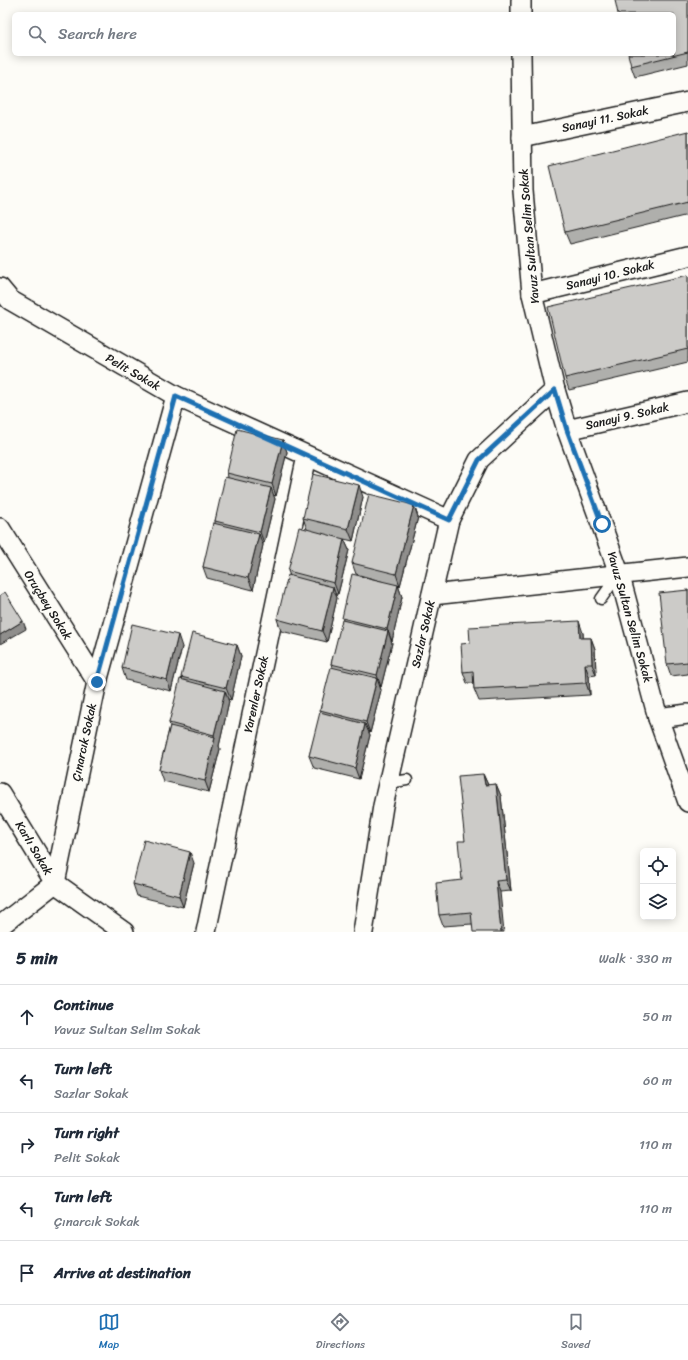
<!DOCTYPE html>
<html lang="en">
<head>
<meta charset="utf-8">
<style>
  body { margin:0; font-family:Sriracha,sans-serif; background:#f2f2f3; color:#1f2937 }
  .controls { position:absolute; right:12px; bottom:12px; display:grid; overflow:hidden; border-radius:6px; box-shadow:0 2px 10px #0003 }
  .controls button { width:36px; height:36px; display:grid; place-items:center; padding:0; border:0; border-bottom:1px solid #e0e1e3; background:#fff; color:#1f2937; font:20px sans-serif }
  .stop { position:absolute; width:12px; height:12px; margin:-9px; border:3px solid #1f6fb2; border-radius:50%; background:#fff }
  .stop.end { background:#1f6fb2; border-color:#fff; box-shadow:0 1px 4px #0008 }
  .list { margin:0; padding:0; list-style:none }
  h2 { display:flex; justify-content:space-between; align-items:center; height:52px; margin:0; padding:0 16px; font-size:17px }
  h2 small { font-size:13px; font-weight:400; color:#747a83 }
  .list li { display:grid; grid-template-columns:26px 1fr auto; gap:12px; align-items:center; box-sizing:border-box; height:64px; padding:0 16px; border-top:1px solid #e0e1e3 }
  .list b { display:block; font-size:15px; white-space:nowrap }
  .list p { margin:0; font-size:13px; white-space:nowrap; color:#747a83 }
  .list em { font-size:13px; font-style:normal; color:#747a83 }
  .icon { flex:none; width:22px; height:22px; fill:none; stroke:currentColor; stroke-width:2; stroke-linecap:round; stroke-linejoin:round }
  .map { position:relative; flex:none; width:688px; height:932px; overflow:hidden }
  .search { position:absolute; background:#fff; box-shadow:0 2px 10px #0003; left:12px; right:12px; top:12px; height:44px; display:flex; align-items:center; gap:10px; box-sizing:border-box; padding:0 14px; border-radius:6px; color:#747a83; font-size:15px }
  .sheet { height:372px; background:#fff }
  nav { display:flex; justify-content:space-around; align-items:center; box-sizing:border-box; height:56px; border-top:1px solid #e0e1e3; background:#fff; font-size:11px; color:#747a83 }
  nav a { display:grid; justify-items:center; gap:2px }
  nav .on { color:#1f6fb2 }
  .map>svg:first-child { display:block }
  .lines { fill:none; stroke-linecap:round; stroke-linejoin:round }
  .service-casing { stroke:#1c1c1c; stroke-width:13 }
  .minor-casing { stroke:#1c1c1c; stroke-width:22 }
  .service { stroke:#fdfcf7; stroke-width:10 }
  .minor { stroke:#fdfcf7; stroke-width:19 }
  .wall { fill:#afafac; stroke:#1c1c1c }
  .shaded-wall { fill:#8f8e8c; stroke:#1c1c1c }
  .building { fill:#cccbc8; stroke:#1c1c1c }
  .route { stroke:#1f6fb2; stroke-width:5 }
  .labels { text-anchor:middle; stroke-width:4; stroke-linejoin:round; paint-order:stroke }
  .street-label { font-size:12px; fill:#1c1c1c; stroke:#fdfcf7 }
</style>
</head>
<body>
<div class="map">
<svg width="688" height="932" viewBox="0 0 688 932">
  <rect width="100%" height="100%" fill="#fdfcf7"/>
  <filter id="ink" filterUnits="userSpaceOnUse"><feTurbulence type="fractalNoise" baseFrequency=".025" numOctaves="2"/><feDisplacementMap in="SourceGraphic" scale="8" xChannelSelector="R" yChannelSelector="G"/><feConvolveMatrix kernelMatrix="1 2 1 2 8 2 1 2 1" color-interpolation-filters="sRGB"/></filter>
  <g filter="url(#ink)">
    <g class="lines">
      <g class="service-casing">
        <g id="service">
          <path d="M601 599 618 575"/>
          <path d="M388 783 407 780"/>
        </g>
      </g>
      <g class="minor-casing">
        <g id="minor">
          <path d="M521 0V14"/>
          <path d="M521 54 523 191 532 294 555 390 567 430 619 573 658 718 688 802"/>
          <path d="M522 137 688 102"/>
          <path d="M0 288 10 300 176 396 449 520"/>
          <path d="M532 294 688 256"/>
          <path d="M567 430 688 402"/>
          <path d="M0 528 97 682"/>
          <path d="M432 595 688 567"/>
          <path d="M658 718 688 714"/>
          <path d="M0 793 55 883 124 932"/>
          <path d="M0 926 55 883 97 682 176 396"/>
          <path d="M206 932 307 456"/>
          <path d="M363 932 383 806 449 520 479 460 555 390"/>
        </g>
      </g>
      <use href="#service" class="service"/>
      <use href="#minor" class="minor"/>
    </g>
    <g class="wall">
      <path d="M688 0V64L635 77 631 66Z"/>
      <path d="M688 131V215L570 244 565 232Z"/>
      <path d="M688 275V362L569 390 565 378Z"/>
      <path d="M283 440 287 452 276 496 273 495 275 499 264 543H263V545L253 590 207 578 203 567 215 523V521L228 477 227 473Z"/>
      <path d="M363 497 353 541 344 539 349 550 338 594H336L337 598 327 642 281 631 277 619 290 576 288 571 307 529 303 518Z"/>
      <path d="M414 505 418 517 400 586 398 585 402 597 392 641H391L392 643 381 687 380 686 381 690 370 733H369L370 735 359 779 314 768 309 756 321 713 320 710 332 667 331 664 343 620 342 618 384 582 356 574 352 563Z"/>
      <path d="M688 590V674L671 676 667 664Z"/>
      <path d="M583 633V638H591L595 649 596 675 589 676 590 695 479 701 474 689V683H467L463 672 470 643Z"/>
      <path d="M237 645 241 656 231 700 228 699 229 702 219 746 220 749 209 792 163 781 159 770 170 726 169 723 182 680 181 677Z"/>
      <path d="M182 647 171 691 126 680 122 668Z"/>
      <path d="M483 774 488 785 496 784 501 796 511 891 500 892 472 924 443 926 439 915 462 880 465 841Z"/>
      <path d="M194 863 183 907 137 896 133 884Z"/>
    </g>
    <g class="shaded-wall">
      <path d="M283 440 287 452 276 496 272 484Z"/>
      <path d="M359 485 363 497 353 541 348 529Z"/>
      <path d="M271 488 275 499 264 543 260 532Z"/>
      <path d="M414 505 418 517 400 586 396 574Z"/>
      <path d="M259 534 263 545 253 590 248 578Z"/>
      <path d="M344 539 349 550 338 594 334 583Z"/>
      <path d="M398 585 402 597 392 641 387 629Z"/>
      <path d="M333 587 337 598 327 642 322 631Z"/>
      <path d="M23 621 26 629 0 644V635Z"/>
      <path d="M579 621 583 633 584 650 580 638Z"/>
      <path d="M388 631 392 643 381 687 377 675Z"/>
      <path d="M178 635 182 647 171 691 167 680Z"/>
      <path d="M591 638 595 649 596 675 592 664Z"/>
      <path d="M237 645 241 656 231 700 226 688Z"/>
      <path d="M585 664 589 676 590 695 586 683Z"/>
      <path d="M377 678 381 690 370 733 366 722Z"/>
      <path d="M225 691 229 702 219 746 220 749 209 792 205 781 215 738 214 735Z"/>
      <path d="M365 724 370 735 359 779 355 768Z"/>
      <path d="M483 774 488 785H485Z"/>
      <path d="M496 784 501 796 511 891 506 880Z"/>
      <path d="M190 852 194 863 183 907 179 896Z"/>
      <path d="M496 881 500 892 504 932H501Z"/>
    </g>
    <g class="building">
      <path d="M615 0H688V52L631 66 628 54H674V14H618Z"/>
      <path d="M688 131V202L565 232 549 166Z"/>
      <path d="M688 275V349L565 378 548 307Z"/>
      <path d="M237 429 283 440 272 484 227 473Z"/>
      <path d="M313 474 359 485 348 529 303 518Z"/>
      <path d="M225 477 271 488 260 532 215 521Z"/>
      <path d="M369 494 414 505 396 574 352 563Z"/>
      <path d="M213 523 259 534 248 578 203 567Z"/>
      <path d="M299 527 344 539 334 583 288 571Z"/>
      <path d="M352 574 398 585 387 629 342 618Z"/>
      <path d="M288 575 333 587 322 631 277 619Z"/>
      <path d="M688 590V662L667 664 659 593Z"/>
      <path d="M5 592 23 621 0 635V595Z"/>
      <path d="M342 620 388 631 377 675 331 664Z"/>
      <path d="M579 621 580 638H591L592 664H585L586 683 474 689 473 671 463 672 461 644 470 643 469 627Z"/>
      <path d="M132 624 178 635 167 680 122 668Z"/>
      <path d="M192 633 237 645 226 688 181 677Z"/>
      <path d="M331 667 377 678 366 722 320 710Z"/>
      <path d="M180 679 225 691 214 735 169 723Z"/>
      <path d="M320 712 365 724 355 768 309 756Z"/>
      <path d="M170 726 215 737 205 781 159 770Z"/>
      <path d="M483 774 485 785 496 784 506 880 496 881 501 932H473L471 912 439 915 436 883 462 880 458 841H465L458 776Z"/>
      <path d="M144 840 190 852 179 896 133 884Z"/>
    </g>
  </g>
  <g class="lines" filter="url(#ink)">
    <path class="route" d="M97 682 176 396 449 520 479 460 555 390 567 430 602 524"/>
  </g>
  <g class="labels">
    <g class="street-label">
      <text transform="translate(605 119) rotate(-12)" y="4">Sanayi 11. Sokak</text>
      <text transform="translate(529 236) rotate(-95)" y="4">Yavuz Sultan Selim Sokak</text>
      <text transform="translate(610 275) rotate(-14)" y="4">Sanayi 10. Sokak</text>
      <text transform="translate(133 372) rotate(30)" y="4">Pelit Sokak</text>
      <text transform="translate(627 416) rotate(-13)" y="4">Sanayi 9. Sokak</text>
      <text transform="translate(48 605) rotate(58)" y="4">Oruçbey Sokak</text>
      <text transform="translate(630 617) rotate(74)" y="4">Yavuz Sultan Selim Sokak</text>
      <text transform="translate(423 634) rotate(-77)" y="4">Sazlar Sokak</text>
      <text transform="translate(256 694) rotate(-78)" y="4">Yarenler Sokak</text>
      <text transform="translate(84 742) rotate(-78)" y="4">Çınarcık Sokak</text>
      <text transform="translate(34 848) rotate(59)" y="4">Karlı Sokak</text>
    </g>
  </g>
</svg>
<div class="controls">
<button><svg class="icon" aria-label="locate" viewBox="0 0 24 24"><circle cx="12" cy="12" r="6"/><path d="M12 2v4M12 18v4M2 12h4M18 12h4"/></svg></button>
<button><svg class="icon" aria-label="layers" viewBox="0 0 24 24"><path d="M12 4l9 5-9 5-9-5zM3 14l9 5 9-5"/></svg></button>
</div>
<div class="stop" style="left:602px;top:524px"></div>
<div class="stop end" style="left:97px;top:682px"></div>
<div class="search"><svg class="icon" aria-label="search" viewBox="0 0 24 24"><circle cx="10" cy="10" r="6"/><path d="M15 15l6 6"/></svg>Search here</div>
</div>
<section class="sheet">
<h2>5 min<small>Walk · 330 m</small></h2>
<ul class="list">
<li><svg class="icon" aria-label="ahead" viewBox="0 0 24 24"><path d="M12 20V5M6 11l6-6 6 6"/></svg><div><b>Continue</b><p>Yavuz Sultan Selim Sokak</p></div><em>50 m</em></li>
<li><svg class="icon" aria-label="left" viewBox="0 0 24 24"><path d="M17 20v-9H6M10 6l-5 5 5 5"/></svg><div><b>Turn left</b><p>Sazlar Sokak</p></div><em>60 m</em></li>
<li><svg class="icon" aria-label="right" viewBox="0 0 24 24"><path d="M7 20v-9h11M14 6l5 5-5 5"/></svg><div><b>Turn right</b><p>Pelit Sokak</p></div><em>110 m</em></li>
<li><svg class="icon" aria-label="left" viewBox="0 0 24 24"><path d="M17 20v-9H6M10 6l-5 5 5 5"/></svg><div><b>Turn left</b><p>Çınarcık Sokak</p></div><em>110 m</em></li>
<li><svg class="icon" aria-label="arrive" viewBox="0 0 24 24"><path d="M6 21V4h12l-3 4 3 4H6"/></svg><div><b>Arrive at destination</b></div></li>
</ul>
</section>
<nav>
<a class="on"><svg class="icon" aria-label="map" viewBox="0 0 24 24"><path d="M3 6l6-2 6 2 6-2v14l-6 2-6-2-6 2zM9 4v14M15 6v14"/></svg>Map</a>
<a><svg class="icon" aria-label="directions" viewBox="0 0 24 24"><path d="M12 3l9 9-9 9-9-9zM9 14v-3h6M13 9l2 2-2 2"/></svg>Directions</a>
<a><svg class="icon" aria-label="saved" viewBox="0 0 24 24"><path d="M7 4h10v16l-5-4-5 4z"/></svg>Saved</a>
</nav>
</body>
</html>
